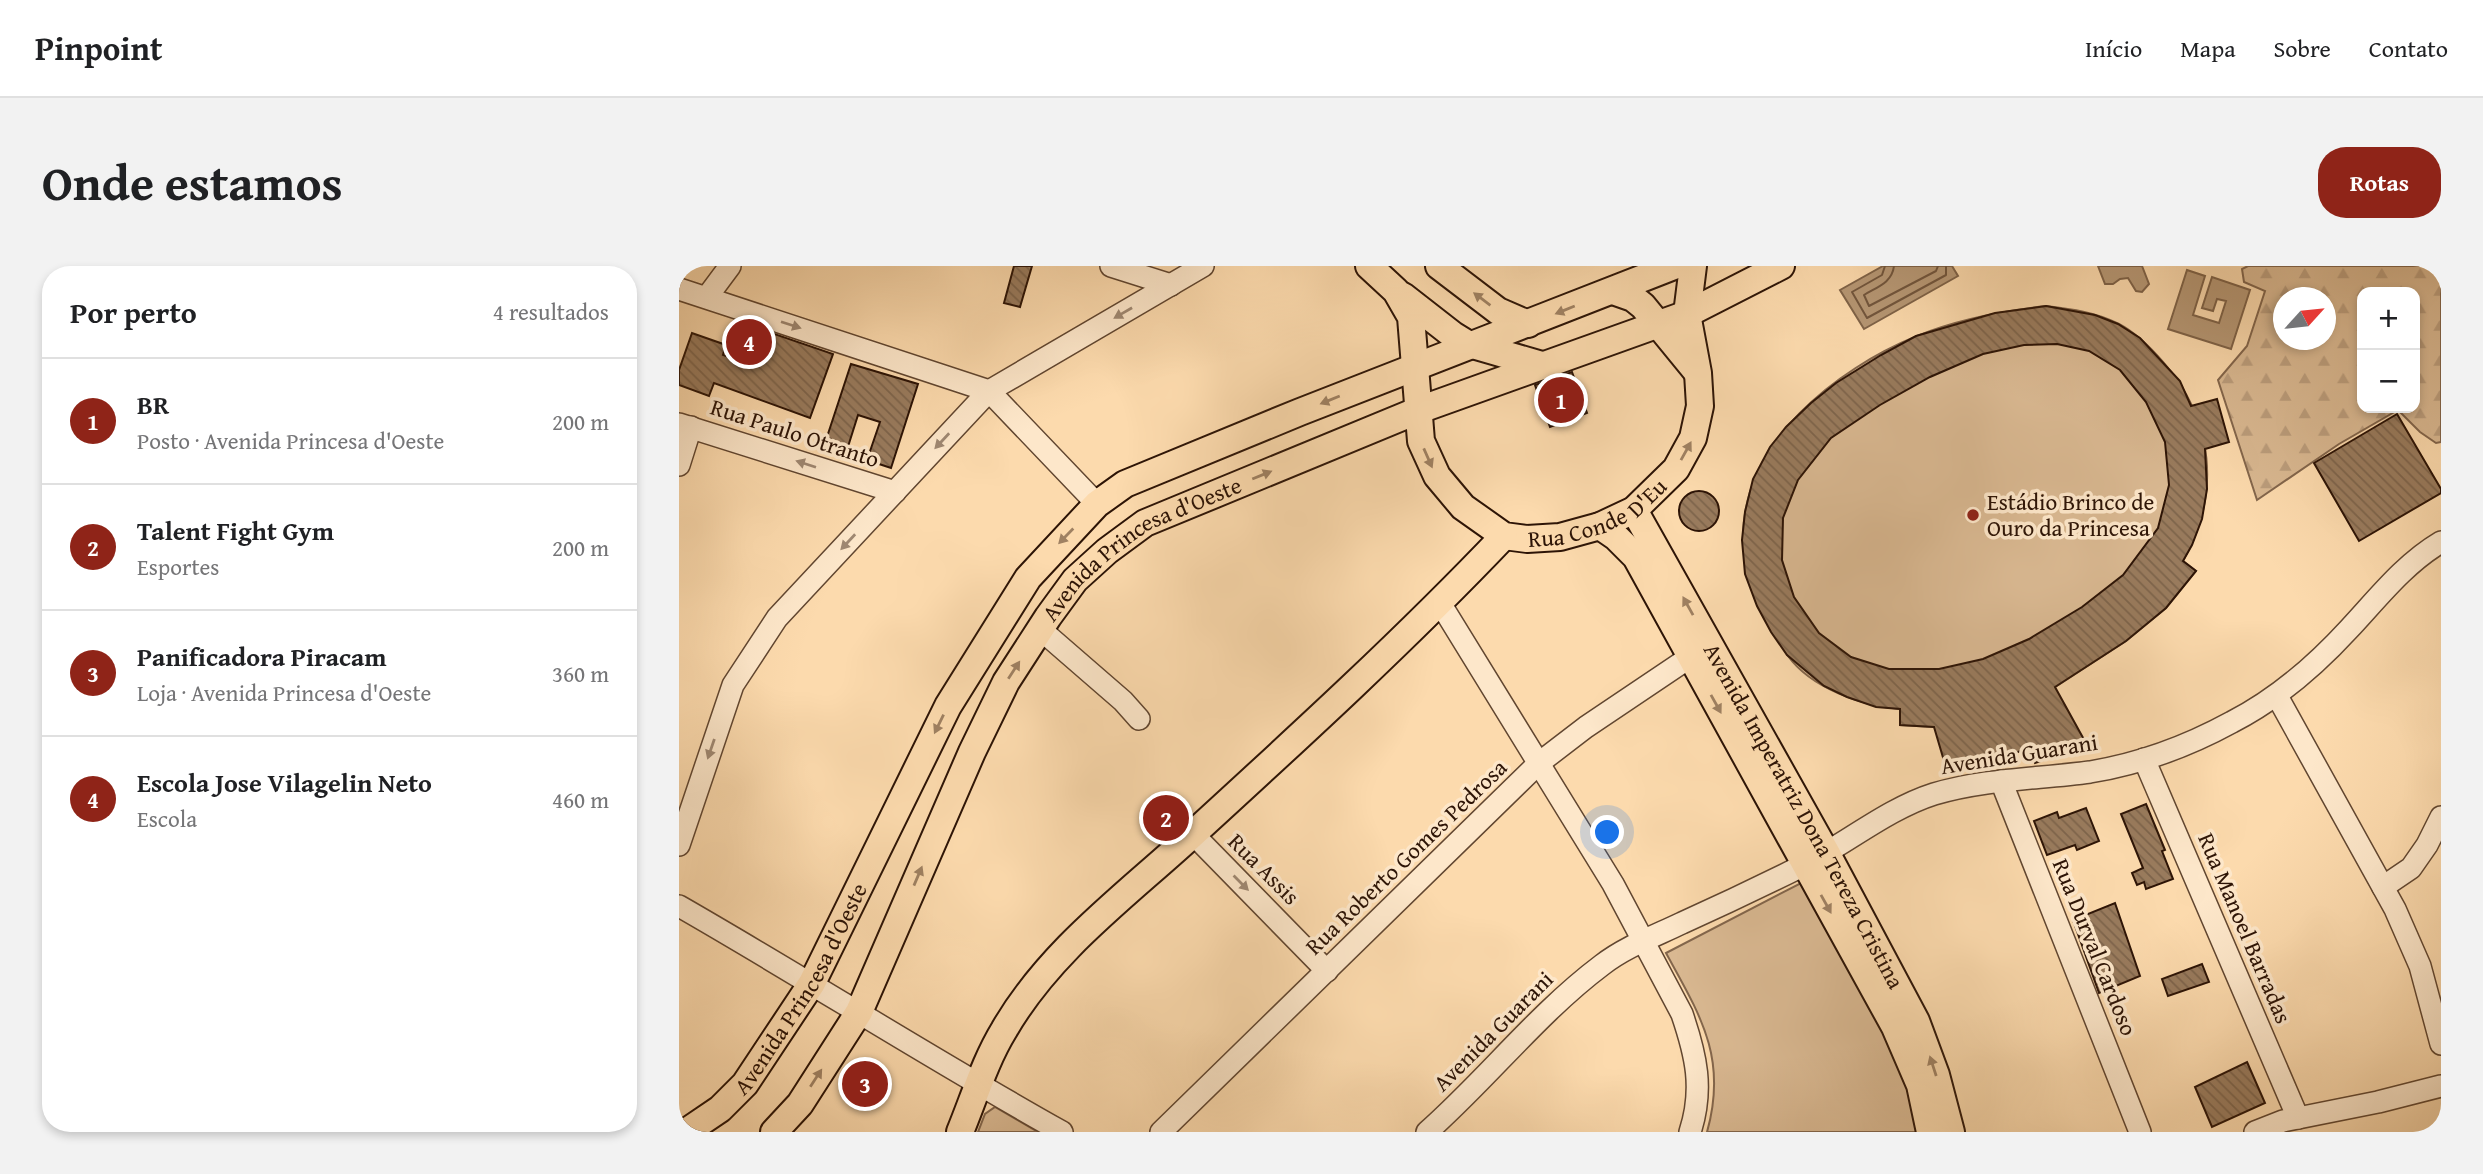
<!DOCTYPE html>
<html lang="pt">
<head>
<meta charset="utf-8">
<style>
  body { margin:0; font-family:"Gentium Book Plus",serif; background:#f2f2f2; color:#202124 }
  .controls { position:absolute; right:21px; top:21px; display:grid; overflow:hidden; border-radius:14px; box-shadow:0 4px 10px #0003 }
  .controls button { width:63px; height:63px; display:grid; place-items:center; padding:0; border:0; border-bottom:2px solid #e0e0e0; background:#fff; color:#202124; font:35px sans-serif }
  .compass { position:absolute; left:1594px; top:21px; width:63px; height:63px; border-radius:50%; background:#fff; box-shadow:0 4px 10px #0003; rotate:63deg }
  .you { position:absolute; left:929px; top:567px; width:24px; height:24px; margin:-18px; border:5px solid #fff; border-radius:50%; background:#1a73e8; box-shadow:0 0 0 10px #1a73e833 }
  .badge { display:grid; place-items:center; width:46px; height:46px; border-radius:50%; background:#8f2418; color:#fff; font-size:23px; font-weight:700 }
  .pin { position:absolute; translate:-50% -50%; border:4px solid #fff; box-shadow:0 2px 7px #0006 }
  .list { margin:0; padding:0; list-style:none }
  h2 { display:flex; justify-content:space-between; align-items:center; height:91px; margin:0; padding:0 28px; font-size:30px }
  h2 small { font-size:23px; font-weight:400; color:#757577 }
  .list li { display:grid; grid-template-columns:46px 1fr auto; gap:21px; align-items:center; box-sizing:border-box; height:126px; padding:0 28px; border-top:2px solid #e0e0e0 }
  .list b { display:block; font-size:26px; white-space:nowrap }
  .list p { margin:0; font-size:23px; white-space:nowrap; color:#757577 }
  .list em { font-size:23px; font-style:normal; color:#757577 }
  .map { position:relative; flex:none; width:1762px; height:866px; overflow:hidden; border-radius:28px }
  header { display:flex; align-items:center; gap:42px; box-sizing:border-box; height:98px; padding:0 35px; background:#fff; border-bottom:2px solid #e0e0e0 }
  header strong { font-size:33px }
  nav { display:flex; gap:38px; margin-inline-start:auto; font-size:24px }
  .intro { display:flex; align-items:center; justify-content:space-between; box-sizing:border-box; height:168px; padding:0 42px }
  h1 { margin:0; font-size:49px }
  .button { padding:18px 32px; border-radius:28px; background:#8f2418; color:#fff; font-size:24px; font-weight:700 }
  main { display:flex; gap:42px; padding:0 42px }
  aside { flex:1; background:#fff; border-radius:28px; box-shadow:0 4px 10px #0003 }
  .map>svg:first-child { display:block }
  .forest { fill:url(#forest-firs); stroke:#83664c; stroke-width:2; fill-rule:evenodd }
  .park { fill:#d9b891; stroke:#83664c; stroke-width:2 }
  .water { fill:#b69774; stroke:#7f6348; stroke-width:2 }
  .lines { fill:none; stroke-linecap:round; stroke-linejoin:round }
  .shore { stroke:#72563d; stroke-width:2 }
  .building { fill:url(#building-back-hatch); stroke:#2d1406; stroke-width:2; fill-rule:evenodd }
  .minor-casing { stroke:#614630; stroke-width:24 }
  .major-casing { stroke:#2d1406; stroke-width:30 }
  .minor { stroke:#fde7ca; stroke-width:21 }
  .major { stroke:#fcdaad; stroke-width:26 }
  .oneway { fill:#9f8162 }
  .oneway2 { fill:#9f8872 }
  .poi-dot { fill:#8f2418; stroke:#fde7ca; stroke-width:2.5 }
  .labels { text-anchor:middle; stroke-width:7; stroke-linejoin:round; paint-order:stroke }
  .street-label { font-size:23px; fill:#2d1406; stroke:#fde7ca }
  .poi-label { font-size:23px; fill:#2d1406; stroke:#fde7ca; text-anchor:start }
</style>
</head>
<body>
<header>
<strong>Pinpoint</strong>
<nav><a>Início</a><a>Mapa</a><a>Sobre</a><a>Contato</a></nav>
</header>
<div class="intro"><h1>Onde estamos</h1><a class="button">Rotas</a></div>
<main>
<aside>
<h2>Por perto<small>4 resultados</small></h2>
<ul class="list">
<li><span class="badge">1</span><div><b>BR</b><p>Posto · Avenida Princesa d'Oeste</p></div><em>200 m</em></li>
<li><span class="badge">2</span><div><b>Talent Fight Gym</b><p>Esportes</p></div><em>200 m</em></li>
<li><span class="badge">3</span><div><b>Panificadora Piracam</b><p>Loja · Avenida Princesa d'Oeste</p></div><em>360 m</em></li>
<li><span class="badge">4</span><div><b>Escola Jose Vilagelin Neto</b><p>Escola</p></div><em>460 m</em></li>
</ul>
</aside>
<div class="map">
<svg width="1762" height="866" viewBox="0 0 1762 866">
  <defs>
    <pattern id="forest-firs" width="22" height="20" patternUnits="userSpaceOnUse" patternTransform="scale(1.75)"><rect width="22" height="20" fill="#d9b891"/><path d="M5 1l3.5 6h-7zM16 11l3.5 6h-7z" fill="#bb9d7c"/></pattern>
    <pattern id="building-back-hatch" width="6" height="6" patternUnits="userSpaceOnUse" patternTransform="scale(1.75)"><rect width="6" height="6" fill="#997b5d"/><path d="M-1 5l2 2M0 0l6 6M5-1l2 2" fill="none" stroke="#7d644b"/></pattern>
  </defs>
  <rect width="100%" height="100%" fill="#fcdaad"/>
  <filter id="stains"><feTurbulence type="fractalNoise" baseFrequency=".00286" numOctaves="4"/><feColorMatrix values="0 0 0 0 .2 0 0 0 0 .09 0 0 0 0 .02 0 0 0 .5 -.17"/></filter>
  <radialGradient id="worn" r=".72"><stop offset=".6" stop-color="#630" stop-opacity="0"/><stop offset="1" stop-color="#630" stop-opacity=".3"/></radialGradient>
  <path class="forest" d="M1569 0H1762V176L1757 177 1741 166 1719 144 1660 178 1578 234 1539 114 1568 80 1586 25 1565 16 1563 3ZM1683 26H1736V142H1683ZM1604 32H1646V74H1604Z"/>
  <g class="park">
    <path d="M1367 40C1392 43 1417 46 1440 58 1457 67 1471 81 1484 96 1535 154 1542 228 1504 295L1517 305 1487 342 1447 375 1376 421 1255 461 1221 459V443C1183 440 1132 422 1109 390 1101 379 1098 362 1093 350 1087 334 1064 285 1064 271 1064 176 1157 103 1238 70 1279 53 1323 45 1367 40Z"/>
    <path d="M1124 616 1208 762 1244 866H1028C1049 792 1021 749 987 687Z"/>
    <path d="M316 841 359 866H299L306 848Z"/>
  </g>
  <g class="water">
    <path d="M1204 0H1273L1279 10 1185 63 1161 24Z"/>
    <path d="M1419 0H1463L1470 18 1463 26 1457 25 1449 12 1441 13 1434 18H1426Z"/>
    <path d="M1508 4 1526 10 1514 49 1540 57 1547 35 1538 33 1534 45 1523 42 1533 11 1571 24 1552 83 1489 63Z"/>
  </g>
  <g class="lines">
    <g class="shore">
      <path d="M1206 0 1203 9 1173 26 1188 52 1267 9V0"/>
      <path d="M1215 0C1213 17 1198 21 1185 29L1190 40 1257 5 1259 0"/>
    </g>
  </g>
  <g class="building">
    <path d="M335 0H353L341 41 325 37Z"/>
    <path d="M1367 40 1416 49 1439 58 1461 72 1501 115 1512 140 1538 133 1550 176 1526 183 1528 223 1523 253 1513 279 1504 295 1517 305 1487 342 1447 375 1376 421 1408 479 1356 497 1350 483 1268 505 1255 461 1221 459V443L1197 441 1168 431 1145 420 1108 389 1092 366 1078 340 1066 308 1063 274 1066 246 1074 213 1091 181 1107 161 1132 137 1157 117 1202 89 1237 70 1316 47ZM1378 78 1410 85 1441 104 1467 136 1486 176 1490 219 1479 262 1444 309 1403 341 1350 373 1304 393 1260 403H1210L1172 391 1140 367 1115 331 1103 294 1104 252 1119 214 1152 172 1201 139 1251 111 1304 88 1345 79Z"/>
    <path d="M81 63 154 88 131 152 35 117 30 130 0 119V104L13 67 47 79 44 89 69 98Z"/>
    <path d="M172 98 239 118 212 202 188 194 201 156 179 149 167 187 145 180Z"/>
    <path d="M893 106 908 147 871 161 856 119Z"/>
    <path d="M1718 148 1762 223V227L1680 275 1635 197Z"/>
    <circle cx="1020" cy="245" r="20"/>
    <path d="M1467 538 1486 584 1483 585 1494 613 1467 623 1465 616 1458 619 1453 607 1464 602 1442 548Z"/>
    <path d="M1407 542 1420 575 1398 584 1396 579 1368 589 1355 555 1378 546 1380 552Z"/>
    <path d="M1436 637 1461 710 1420 727 1394 654Z"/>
    <path d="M1523 698 1530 716 1489 730 1483 713Z"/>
    <path d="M1568 796 1586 837 1533 861 1516 821Z"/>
  </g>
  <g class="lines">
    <g class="minor-casing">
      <g id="minor">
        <path d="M432 0 492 19"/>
        <path d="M0 23 310 125 418 238"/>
        <path d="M28 31 51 0"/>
        <path d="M0 158 216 226"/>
        <path d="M0 199 12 161"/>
        <path d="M761 337 934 618 1003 748C1017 789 1025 823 1011 866"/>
        <path d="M361 363 444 435 460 453"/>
        <path d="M1598 430 1716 643 1741 700 1762 778"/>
        <path d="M1465 493 1619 852"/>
        <path d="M1322 515 1461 866"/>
        <path d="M514 568 648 705"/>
        <path d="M0 579 54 419 98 352 310 125 524 0"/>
        <path d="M1704 621 1732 602 1748 579 1762 551"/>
        <path d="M0 640C129 714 254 794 383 866"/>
        <path d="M482 866 860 497 907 461 1023 383"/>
        <path d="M748 866C808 813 859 747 923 699 946 681 976 670 1003 657 1043 639 1083 620 1123 600 1167 578 1208 543 1255 528 1305 513 1359 513 1411 506 1460 498 1509 480 1553 456 1598 433 1636 400 1670 363 1699 332 1725 298 1762 276"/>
        <path d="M1576 866 1604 855 1699 836 1762 820"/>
      </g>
    </g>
    <g class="major-casing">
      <g id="major">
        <path id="s1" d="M690 0 717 25 732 51 742 175 758 210 784 241 825 270 848 273 881 271 921 260 955 244 997 203 1014 172 1021 140 1019 107 1008 48 1014 0"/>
        <path d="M760 0 819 45 849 58"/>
        <path d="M934 25 954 32 964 40 1018 106"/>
        <path d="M724 30 774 69 787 77 866 100"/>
        <path id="s2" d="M955 244 1147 586 1237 755 1257 809 1272 866"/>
        <path d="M921 260 937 271 957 291 1216 761 1241 819 1251 866"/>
        <path id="s3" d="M7 866 41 843 66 818 133 717 269 440 349 312 418 238 446 218 621 146 995 0"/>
        <path id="s4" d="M95 866 121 838 180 746 293 486 327 416 369 351 396 314 428 285 466 257 740 144 1008 48 1102 0"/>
        <path d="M281 866C295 832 306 795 325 764 371 684 449 628 515 567 621 470 727 373 825 270"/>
      </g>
    </g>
    <use href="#minor" class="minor"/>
    <use href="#major" class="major"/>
  </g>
  <defs><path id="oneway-solid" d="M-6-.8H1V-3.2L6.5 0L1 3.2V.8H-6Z" transform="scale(1.75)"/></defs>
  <g class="oneway">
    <use href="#oneway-solid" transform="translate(803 33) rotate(-143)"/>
    <use href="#oneway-solid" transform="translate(886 44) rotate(158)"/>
    <use href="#oneway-solid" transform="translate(651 134) rotate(158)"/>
    <use href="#oneway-solid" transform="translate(1007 185) rotate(-61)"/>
    <use href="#oneway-solid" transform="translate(749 192) rotate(66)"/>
    <use href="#oneway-solid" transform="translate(583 209) rotate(-22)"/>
    <use href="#oneway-solid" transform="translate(387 270) rotate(134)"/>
    <use href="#oneway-solid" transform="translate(1009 340) rotate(-119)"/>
    <use href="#oneway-solid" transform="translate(335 404) rotate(-57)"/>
    <use href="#oneway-solid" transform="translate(1037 438) rotate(61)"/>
    <use href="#oneway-solid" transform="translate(260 458) rotate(116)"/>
    <use href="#oneway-solid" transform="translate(239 610) rotate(-67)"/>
    <use href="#oneway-solid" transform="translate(1147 638) rotate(61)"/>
    <use href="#oneway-solid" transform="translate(1254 800) rotate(-108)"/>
    <use href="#oneway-solid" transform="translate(137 812) rotate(-57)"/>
  </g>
  <g class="oneway2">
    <use href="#oneway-solid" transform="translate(444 47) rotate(150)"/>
    <use href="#oneway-solid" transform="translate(112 59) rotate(18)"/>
    <use href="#oneway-solid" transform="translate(263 175) rotate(133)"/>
    <use href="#oneway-solid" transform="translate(127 198) rotate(-162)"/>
    <use href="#oneway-solid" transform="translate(169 276) rotate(133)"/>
    <use href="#oneway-solid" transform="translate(32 483) rotate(109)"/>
    <use href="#oneway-solid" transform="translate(562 617) rotate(45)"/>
  </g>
  <circle class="poi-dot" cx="1294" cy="249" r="7"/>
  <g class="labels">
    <g class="street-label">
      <text transform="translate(116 167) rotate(18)" y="8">Rua Paulo Otranto</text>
      <text dy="8" stroke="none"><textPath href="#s1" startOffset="420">Rua Conde D'Eu</textPath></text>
      <text dy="8" stroke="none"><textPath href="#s4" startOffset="705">Avenida Princesa d'Oeste</textPath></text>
      <text transform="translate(1340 488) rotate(-9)" y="8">Avenida Guarani</text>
      <text dy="8" stroke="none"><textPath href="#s2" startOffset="350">Avenida Imperatriz Dona Tereza Cristina</textPath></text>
      <text transform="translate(727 591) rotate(-44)" y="8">Rua Roberto Gomes Pedrosa</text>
      <text transform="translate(585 603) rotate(45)" y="8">Rua Assis</text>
      <text transform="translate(1566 662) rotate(67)" y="8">Rua Manoel Barradas</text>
      <text transform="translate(1416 681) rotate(68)" y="8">Rua Durval Cardoso</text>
      <text dy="8" stroke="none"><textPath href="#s3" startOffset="187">Avenida Princesa d'Oeste</textPath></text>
      <text transform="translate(814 765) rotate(-45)" y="8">Avenida Guarani</text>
    </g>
    <g class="poi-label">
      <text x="1308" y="244">Estádio Brinco de<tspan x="1308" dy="26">Ouro da Princesa</tspan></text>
    </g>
  </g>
  <rect width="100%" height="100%" filter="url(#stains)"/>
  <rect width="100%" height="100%" fill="url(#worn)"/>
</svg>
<div class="controls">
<button>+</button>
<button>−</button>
</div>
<svg class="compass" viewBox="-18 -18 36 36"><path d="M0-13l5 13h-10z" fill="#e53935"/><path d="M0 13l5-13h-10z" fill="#757577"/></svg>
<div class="you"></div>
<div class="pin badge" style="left:882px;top:134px">1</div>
<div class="pin badge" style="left:487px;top:552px">2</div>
<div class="pin badge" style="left:186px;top:818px">3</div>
<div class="pin badge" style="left:70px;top:76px">4</div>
</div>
</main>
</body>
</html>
